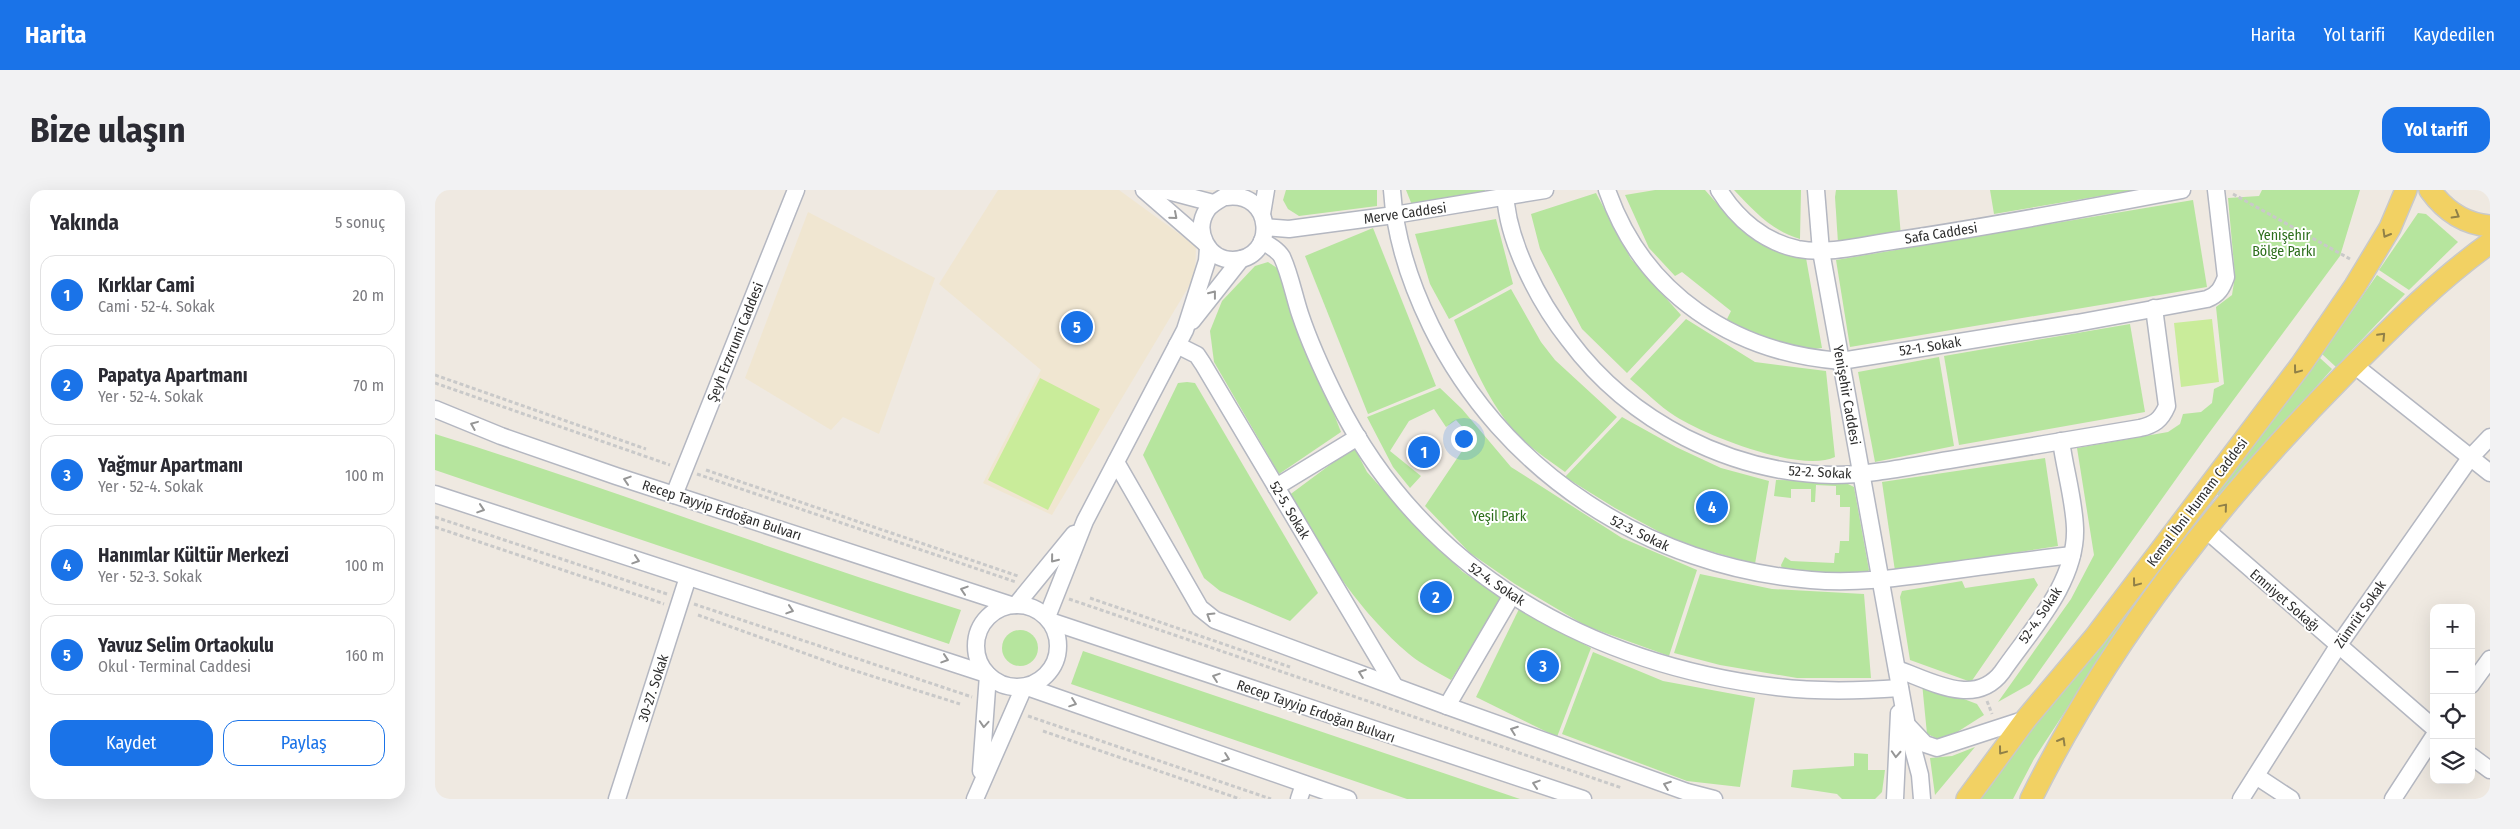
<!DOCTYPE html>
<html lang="tr">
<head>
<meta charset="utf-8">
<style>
  body { margin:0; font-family:"Fira Sans Condensed",sans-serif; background:#f2f2f3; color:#2b2b33 }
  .controls { position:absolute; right:15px; bottom:15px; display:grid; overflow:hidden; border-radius:10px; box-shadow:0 5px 20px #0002 }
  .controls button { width:45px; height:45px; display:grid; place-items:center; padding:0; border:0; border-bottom:1px solid #e1e1e2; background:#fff; color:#2b2b33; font:25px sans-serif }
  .you { position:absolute; left:1028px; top:248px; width:18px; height:18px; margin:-12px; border:4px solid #fff; border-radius:50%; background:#1a73e8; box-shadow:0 0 0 8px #1a73e833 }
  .badge { display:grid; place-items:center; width:32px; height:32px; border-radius:50%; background:#1a73e8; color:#fff; font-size:16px; font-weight:700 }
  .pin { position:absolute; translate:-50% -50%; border:2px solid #fff; box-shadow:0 1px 5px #0006 }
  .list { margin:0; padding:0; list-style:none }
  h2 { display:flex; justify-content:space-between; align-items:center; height:65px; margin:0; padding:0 20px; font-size:21px }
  h2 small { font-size:16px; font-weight:400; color:#7c7c81 }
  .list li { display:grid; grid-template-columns:32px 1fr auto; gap:15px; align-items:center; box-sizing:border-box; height:80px; margin:0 10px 10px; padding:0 10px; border:1px solid #e1e1e2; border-radius:15px }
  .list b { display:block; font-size:19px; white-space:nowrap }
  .list p { margin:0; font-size:16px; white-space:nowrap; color:#7c7c81 }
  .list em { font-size:16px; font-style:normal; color:#7c7c81 }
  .actions { display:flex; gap:10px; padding:15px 20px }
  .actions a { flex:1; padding:11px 0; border:1px solid #1a73e8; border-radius:15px; text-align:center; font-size:18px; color:#1a73e8 }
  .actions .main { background:#1a73e8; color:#fff }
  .icon { flex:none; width:28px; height:28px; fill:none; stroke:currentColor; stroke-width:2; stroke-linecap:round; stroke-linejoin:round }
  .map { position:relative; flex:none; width:2055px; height:609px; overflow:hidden; border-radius:15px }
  header { display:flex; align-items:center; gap:30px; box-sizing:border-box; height:70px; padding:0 25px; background:#1a73e8; color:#fff }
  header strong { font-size:24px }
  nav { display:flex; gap:28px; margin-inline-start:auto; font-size:18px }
  .intro { display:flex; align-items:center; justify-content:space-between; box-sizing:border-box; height:120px; padding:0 30px }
  h1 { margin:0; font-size:35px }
  .button { padding:12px 22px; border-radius:15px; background:#1a73e8; color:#fff; font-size:18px; font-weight:700 }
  main { display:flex; gap:30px; padding:0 30px }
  aside { flex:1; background:#fff; border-radius:15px; box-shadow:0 5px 20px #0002 }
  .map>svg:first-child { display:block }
  .education { fill:#f0e6d1 }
  .green { fill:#b6e59e }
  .pitch { fill:#c9ec9a }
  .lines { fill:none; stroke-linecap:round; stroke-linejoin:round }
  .minor-casing { stroke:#b4b7c1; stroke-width:19 }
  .major-casing { stroke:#c9c9c9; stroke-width:24 }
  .path { stroke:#c9c9c9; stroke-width:3; stroke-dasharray:4 2.5; stroke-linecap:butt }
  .minor { stroke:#fff; stroke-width:16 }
  .major { stroke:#f2d163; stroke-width:21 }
  .oneway { stroke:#908048 }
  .oneway2 { stroke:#969696 }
  .labels { text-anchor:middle; stroke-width:4; stroke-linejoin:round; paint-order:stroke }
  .street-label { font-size:14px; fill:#2e2e2e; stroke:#fff }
  .park-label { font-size:14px; fill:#2c6e1b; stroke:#fff }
</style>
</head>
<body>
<header>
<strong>Harita</strong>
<nav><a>Harita</a><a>Yol tarifi</a><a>Kaydedilen</a></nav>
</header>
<div class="intro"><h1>Bize ulaşın</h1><a class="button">Yol tarifi</a></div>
<main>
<aside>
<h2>Yakında<small>5 sonuç</small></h2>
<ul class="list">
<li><span class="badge">1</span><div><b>Kırklar Cami</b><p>Cami · 52-4. Sokak</p></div><em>20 m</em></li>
<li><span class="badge">2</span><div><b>Papatya Apartmanı</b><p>Yer · 52-4. Sokak</p></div><em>70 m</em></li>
<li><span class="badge">3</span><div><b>Yağmur Apartmanı</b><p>Yer · 52-4. Sokak</p></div><em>100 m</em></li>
<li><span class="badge">4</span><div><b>Hanımlar Kültür Merkezi</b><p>Yer · 52-3. Sokak</p></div><em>100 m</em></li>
<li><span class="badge">5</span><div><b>Yavuz Selim Ortaokulu</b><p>Okul · Terminal Caddesi</p></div><em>160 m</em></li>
</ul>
<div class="actions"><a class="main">Kaydet</a><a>Paylaş</a></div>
</aside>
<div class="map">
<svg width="2055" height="609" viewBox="0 0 2055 609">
  <rect width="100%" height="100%" fill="#efe9e1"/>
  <g class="education">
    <path d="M563 0H684L761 56 760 86 617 325 548 293 606 180 504 94Z"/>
    <path d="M373 22 500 88 444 244 408 227 396 240 310 188Z"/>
  </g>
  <g class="green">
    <path d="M851 0H942V16L864 26 853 19 848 10Z"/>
    <path d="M971 0H1050L1049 5 977 15Z"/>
    <path d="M1220 0H1270L1293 26 1328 53 1371 68 1387 158C1354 164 1321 144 1291 131L1296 121 1247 82 1240 86 1214 58 1190 5Z"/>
    <path d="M1299 0H1366L1365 49C1337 41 1319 21 1299 0Z"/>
    <path d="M1401 0H1462L1466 46 1403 53 1400 7Z"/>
    <path d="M1555 0H1701L1559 24Z"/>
    <path d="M1827 0H1925L1905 66 1771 247 1595 494 1563 512 1636 409 1659 365 1642 258 1733 242 1745 234 1748 224 1766 222 1777 213 1779 199 1789 194 1781 117 1797 105 1800 86 1793 8 1824 6Z"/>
    <path d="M1161 3 1196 69 1246 125 1192 183 1147 139 1105 59 1096 24Z"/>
    <path d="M1758 10 1772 97 1415 157 1401 70Z"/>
    <path d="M1983 23 1991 24 2023 52 1974 100 1944 80Z"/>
    <path d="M1061 29 1078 94 1014 129 995 94 980 44Z"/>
    <path d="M938 38 1001 196 933 224 870 66Z"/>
    <path d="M833 72 842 78 906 242 844 284 779 172 775 141 787 111 820 76Z"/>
    <path d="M1942 85 1970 104 1901 177 1887 164Z"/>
    <path d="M1076 99 1106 152 1120 170 1182 227 1130 282C1115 271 1098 260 1085 247 1053 214 1037 171 1019 130Z"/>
    <path d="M1251 129 1320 172 1391 181 1400 267C1366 283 1271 246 1240 226 1224 216 1210 201 1195 189Z"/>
    <path d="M1695 134 1710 222 1524 255 1509 166Z"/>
    <path d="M1504 167 1519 256 1440 272 1423 182Z"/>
    <path d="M1885 168 1897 179 1784 306 1780 303Z"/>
    <path d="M752 192 760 193 883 403 855 431 785 401 769 388 708 265 743 193Z"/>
    <path d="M1005 198 1027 219 1076 277 1187 348 1262 380 1234 466 1151 436 1080 394 1035 363 990 316 1031 255 1023 248 1029 239 1021 230 1011 237 999 219 974 231 955 261 986 286 975 298 958 277 932 227Z"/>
    <path d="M1187 227 1241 257 1286 278 1334 291 1320 374 1243 352 1180 318 1130 287Z"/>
    <path d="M0 244C177 299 349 365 526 420L514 454 0 280Z"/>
    <path d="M919 257 932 282 982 338 1028 382 1067 408 1016 490C1002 482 986 474 974 464 922 420 888 363 853 306Z"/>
    <path d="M1610 268 1623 356 1460 381 1447 292Z"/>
    <path d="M1341 290 1407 291 1419 297 1434 380 1428 387 1348 384 1346 375 1350 367 1356 371 1399 373 1400 363H1404L1405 351H1414L1415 317H1405V305H1401V296L1381 295 1380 312H1376V299H1356V308L1339 306Z"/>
    <path d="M1265 384 1337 399 1429 404 1436 488H1362L1285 475 1239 463Z"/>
    <path d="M1718 387 1599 569 1578 609H1537Z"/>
    <path d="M1599 388 1603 395 1536 492 1475 470 1465 407 1467 401 1527 391 1530 398Z"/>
    <path d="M1084 419 1156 458 1122 547 1041 507Z"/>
    <circle cx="585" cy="458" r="18"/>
    <path d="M648 461 1085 609H972L636 494Z"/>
    <path d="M1158 462 1228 491 1320 508 1305 597 1252 591 1127 544Z"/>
    <path d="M1487 493 1542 514 1549 525 1508 551 1492 544Z"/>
    <path d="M1540 557 1500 605 1495 568 1517 566Z"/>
    <path d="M1419 563 1433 564V580H1450L1447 602 1440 609H1407L1402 604 1356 597 1358 580 1419 576Z"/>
  </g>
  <g class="pitch">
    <path d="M1777 129 1784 192 1746 197 1739 133Z"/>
    <path d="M605 188 665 219 613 320 553 290Z"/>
  </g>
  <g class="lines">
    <g class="minor-casing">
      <g id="minor">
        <path d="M709 0 770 53"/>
        <path d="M729 0 778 13"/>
        <path d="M957 0C960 47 975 93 996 136 1068 283 1214 377 1376 390 1420 394 1462 388 1505 382 1549 376 1593 370 1637 365"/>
        <path d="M1070 0C1071 50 1104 112 1134 150 1195 232 1295 283 1398 285 1437 285 1476 276 1514 270 1578 259 1641 249 1705 238 1719 235 1726 230 1732 216L1719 118"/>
        <path d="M1172 0C1208 104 1299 163 1406 171L1642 133 1772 109C1783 105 1787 98 1791 87L1781 0"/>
        <path d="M1284 0C1302 29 1329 52 1363 59 1396 65 1432 54 1464 50 1559 36 1653 18 1747 0"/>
        <path d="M1381 0 1386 61 1472 536 1485 585 1487 609"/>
        <path d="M791 7C839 0 843 69 798 70 773 70 758 41 772 20 778 11 791 8 799 0"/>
        <path d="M827 24 831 0"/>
        <path d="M830 37 854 39 959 25 1110 0"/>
        <path d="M827 51C834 55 843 60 847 67 855 84 859 106 865 124 875 154 888 182 902 210 989 383 1155 474 1342 497 1383 502 1424 501 1465 498"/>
        <path d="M757 131 806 69"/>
        <path d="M742 155 762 165 768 174 959 495"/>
        <path d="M1919 175 2055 283"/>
        <path d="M0 219 66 246 181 286 576 415"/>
        <path d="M681 272 765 418 780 430 1012 516 1252 602 1279 609"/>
        <path d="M841 297 923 247"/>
        <path d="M0 304 551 484"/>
        <path d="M239 305 361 0"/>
        <path d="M1770 339 1999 538"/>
        <circle cx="582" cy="456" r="41"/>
        <path d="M581 415 639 344"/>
        <path d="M612 427 650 331 750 140 772 71 773 58"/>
        <path d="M615 431 1148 609"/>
        <path d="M1462 479C1496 491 1540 518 1567 482 1596 440 1642 392 1640 338 1639 310 1630 280 1626 251"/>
        <path d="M2036 495 2055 469"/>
        <path d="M592 497 913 609"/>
        <path d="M1012 516 1077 405"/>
        <path d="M1474 537 1490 554 1502 558 1591 529"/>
        <path d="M2036 566 2055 580"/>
        <path d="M546 581 553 485"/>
        <path d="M1821 586 1856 609"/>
        <path d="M182 609 253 387"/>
        <path d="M540 609 589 497"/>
        <path d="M864 609 869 594"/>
        <path d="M1460 609 1464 523"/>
        <path d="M1806 609 1903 456 2035 268 2055 247"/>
        <path d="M1958 609 1999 546"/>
      </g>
    </g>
    <g class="major-casing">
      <g id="major">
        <path d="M1995 0C2010 21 2029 34 2055 36"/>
        <path d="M1532 609 1591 529 1660 447 1866 175 1920 96 1955 38 1971 0"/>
        <path d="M1596 609C1676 448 1786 309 1912 182 1958 136 2002 91 2055 53"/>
      </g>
    </g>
    <g class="path">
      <path d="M1798 4 1915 69"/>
      <path d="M0 185 211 259"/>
      <path d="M0 193 235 275"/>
      <path d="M271 280 583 386"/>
      <path d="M262 284 581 392"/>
      <path d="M0 327 232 404"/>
      <path d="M0 337 229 414"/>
      <path d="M655 408 855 477"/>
      <path d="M634 409 1187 598"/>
      <path d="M259 414 537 507"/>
      <path d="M263 425 405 476 525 514"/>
      <path d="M1552 511 1557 524"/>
      <path d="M593 526 836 609"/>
      <path d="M608 541 805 609"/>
    </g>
    <use href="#minor" class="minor"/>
    <use href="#major" class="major"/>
  </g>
  <defs><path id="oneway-chevron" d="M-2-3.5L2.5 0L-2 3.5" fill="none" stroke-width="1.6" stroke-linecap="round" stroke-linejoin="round" transform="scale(1.25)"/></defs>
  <g class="oneway">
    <use href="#oneway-chevron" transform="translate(2021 25) rotate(30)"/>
    <use href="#oneway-chevron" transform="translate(1951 44) rotate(120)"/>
    <use href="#oneway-chevron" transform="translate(1947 146) rotate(-46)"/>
    <use href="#oneway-chevron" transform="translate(1862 180) rotate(127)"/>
    <use href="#oneway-chevron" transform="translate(1789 317) rotate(-50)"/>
    <use href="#oneway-chevron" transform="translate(1701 393) rotate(127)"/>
    <use href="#oneway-chevron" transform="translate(1627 551) rotate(-60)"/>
    <use href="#oneway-chevron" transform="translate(1567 561) rotate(127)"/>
  </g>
  <g class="oneway2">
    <use href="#oneway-chevron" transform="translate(739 26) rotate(41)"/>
    <use href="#oneway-chevron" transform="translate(778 104) rotate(-52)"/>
    <use href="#oneway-chevron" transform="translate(39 235) rotate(-158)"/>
    <use href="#oneway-chevron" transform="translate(192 290) rotate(-162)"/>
    <use href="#oneway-chevron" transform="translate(46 319) rotate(18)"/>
    <use href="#oneway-chevron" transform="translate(619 369) rotate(129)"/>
    <use href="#oneway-chevron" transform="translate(201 370) rotate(18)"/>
    <use href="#oneway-chevron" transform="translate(529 400) rotate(-162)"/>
    <use href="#oneway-chevron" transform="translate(355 420) rotate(18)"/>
    <use href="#oneway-chevron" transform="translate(775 426) rotate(-148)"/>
    <use href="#oneway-chevron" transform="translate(510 469) rotate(18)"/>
    <use href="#oneway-chevron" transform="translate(927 483) rotate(-160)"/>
    <use href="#oneway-chevron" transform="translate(781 487) rotate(-161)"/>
    <use href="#oneway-chevron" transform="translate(638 513) rotate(19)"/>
    <use href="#oneway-chevron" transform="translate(549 534) rotate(94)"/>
    <use href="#oneway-chevron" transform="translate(1079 540) rotate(-160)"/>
    <use href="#oneway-chevron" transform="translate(1461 564) rotate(93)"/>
    <use href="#oneway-chevron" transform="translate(791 568) rotate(20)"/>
    <use href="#oneway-chevron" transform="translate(1101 594) rotate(-162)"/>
    <use href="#oneway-chevron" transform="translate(1232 595) rotate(-160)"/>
  </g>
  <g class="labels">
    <g class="street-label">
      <text transform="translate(970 23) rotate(-8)" y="5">Merve Caddesi</text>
      <text transform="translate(1506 43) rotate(-9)" y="5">Safa Caddesi</text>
      <text transform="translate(300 152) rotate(-68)" y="5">Şeyh Erzrrumi Caddesi</text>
      <text transform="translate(1495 156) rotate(-9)" y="5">52-1. Sokak</text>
      <text transform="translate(1412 205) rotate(80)" y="5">Yenişehir Caddesi</text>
      <text transform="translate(1385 282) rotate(3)" y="5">52-2. Sokak</text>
      <text transform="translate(1762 312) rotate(-53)" y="5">Kemal İbni Humam Caddesi</text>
      <text transform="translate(287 320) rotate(18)" y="5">Recep Tayyip Erdoğan Bulvarı</text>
      <text transform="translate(855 320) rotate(59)" y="5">52-5. Sokak</text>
      <text transform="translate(1205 343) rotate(26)" y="5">52-3. Sokak</text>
      <text transform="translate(1062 394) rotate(34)" y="5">52-4. Sokak</text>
      <text transform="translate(1850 410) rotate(41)" y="5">Emniyet Sokağı</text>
      <text transform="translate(1925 424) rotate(-55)" y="5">Zümrüt Sokak</text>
      <text transform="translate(1605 425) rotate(-56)" y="5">52-4. Sokak</text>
      <text transform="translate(218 498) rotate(-72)" y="5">30-27. Sokak</text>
      <text transform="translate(881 521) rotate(19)" y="5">Recep Tayyip Erdoğan Bulvarı</text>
    </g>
    <g class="park-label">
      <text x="1849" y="50">Yenişehir<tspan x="1849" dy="16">Bölge Parkı</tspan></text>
      <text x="1064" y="331">Yeşil Park</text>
    </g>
  </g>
</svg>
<div class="controls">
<button>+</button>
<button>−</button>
<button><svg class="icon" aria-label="locate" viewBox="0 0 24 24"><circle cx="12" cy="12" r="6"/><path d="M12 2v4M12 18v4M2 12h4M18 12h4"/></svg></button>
<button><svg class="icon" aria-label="layers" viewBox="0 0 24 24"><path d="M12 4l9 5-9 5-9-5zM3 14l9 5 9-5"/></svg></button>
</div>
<div class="you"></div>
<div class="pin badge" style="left:989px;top:262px">1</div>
<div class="pin badge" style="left:1001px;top:407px">2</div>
<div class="pin badge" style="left:1108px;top:476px">3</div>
<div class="pin badge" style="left:1277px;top:317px">4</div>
<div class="pin badge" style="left:642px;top:137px">5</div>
</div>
</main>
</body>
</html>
